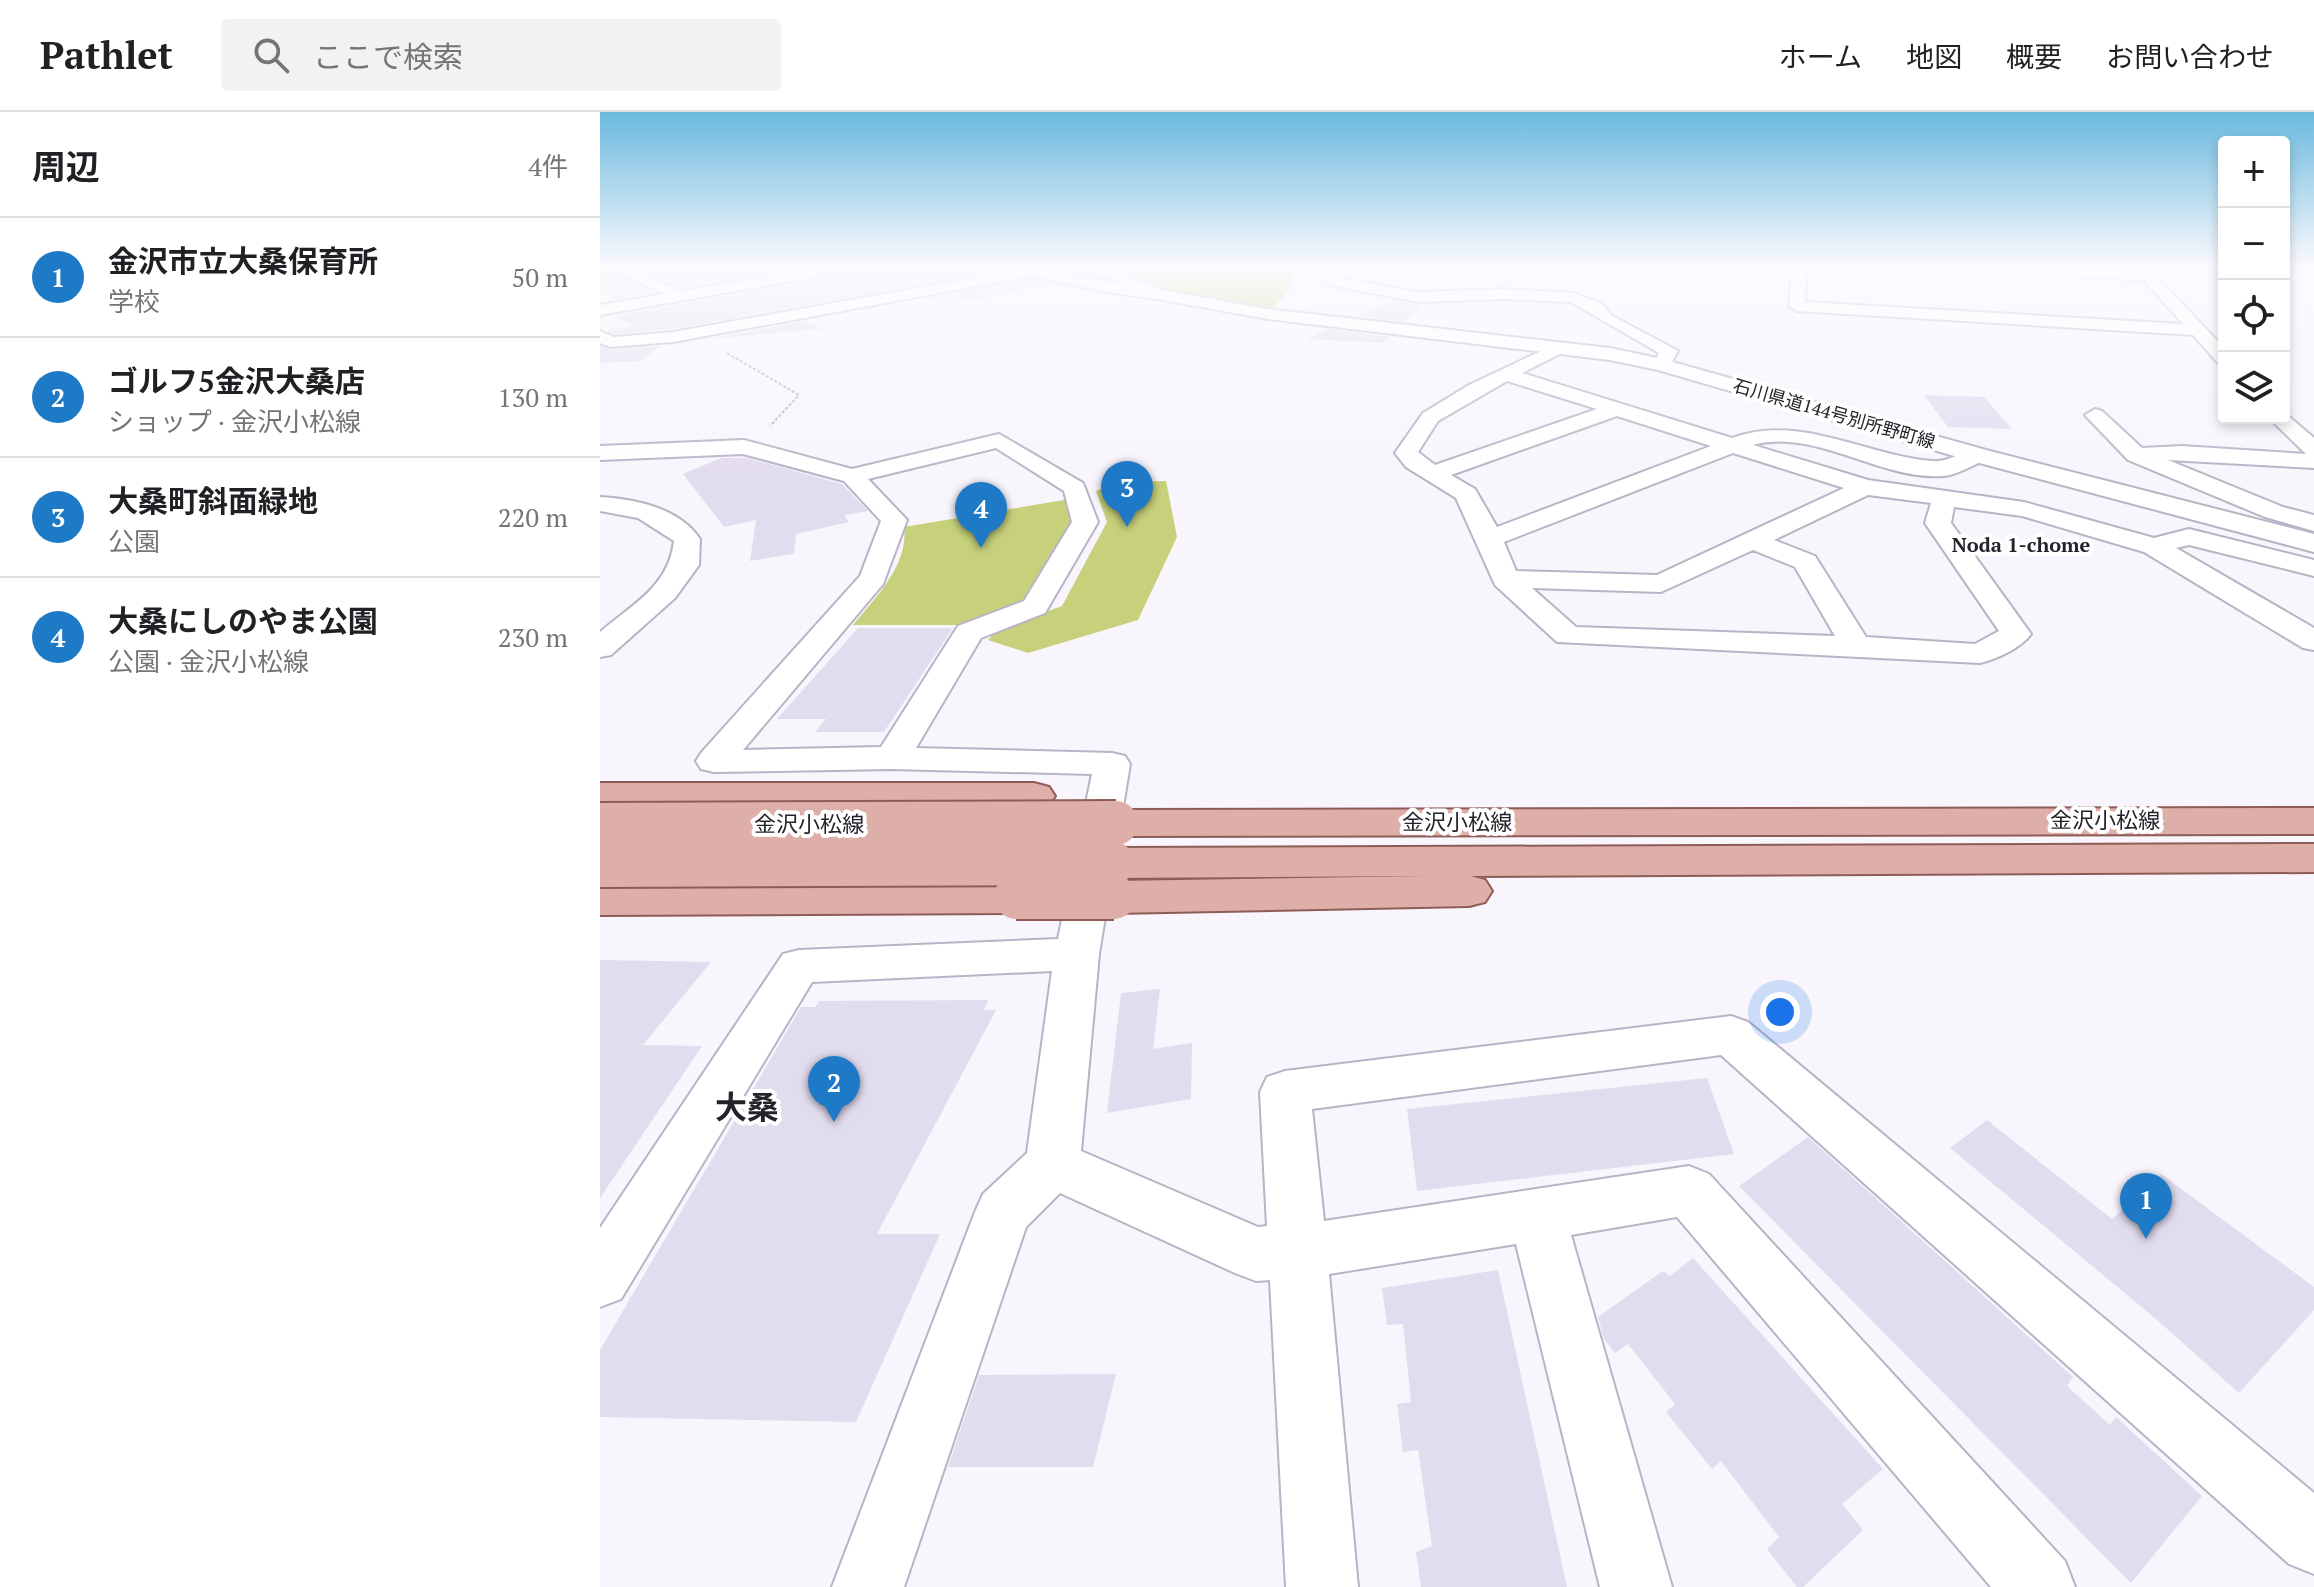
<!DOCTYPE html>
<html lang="ja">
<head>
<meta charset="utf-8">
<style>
  body { margin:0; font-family:"PT Serif","Noto Sans JP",serif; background:#f2f2f2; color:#202124 }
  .controls { position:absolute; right:24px; top:24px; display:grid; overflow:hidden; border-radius:8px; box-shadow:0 4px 12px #0003 }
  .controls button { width:72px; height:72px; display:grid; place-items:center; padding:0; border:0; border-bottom:2px solid #e0e0e0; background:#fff; color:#202124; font:40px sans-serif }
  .you { position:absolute; left:1180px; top:900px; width:28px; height:28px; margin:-20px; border:6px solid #fff; border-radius:50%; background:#1a73e8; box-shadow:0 0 0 12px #1a73e833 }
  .badge { display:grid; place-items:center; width:52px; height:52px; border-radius:50%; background:#1e79c6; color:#fff; font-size:26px; font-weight:700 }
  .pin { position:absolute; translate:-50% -66px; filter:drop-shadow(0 2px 4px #0008) }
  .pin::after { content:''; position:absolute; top:42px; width:28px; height:24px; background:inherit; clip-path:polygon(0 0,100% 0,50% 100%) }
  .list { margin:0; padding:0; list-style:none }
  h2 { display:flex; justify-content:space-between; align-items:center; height:104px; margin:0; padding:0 32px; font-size:34px }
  h2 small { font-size:26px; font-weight:400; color:#757577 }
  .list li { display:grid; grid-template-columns:52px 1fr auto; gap:24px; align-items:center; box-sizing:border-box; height:120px; padding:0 32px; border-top:2px solid #e0e0e0 }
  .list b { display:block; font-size:30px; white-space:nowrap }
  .list p { margin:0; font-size:26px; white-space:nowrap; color:#757577 }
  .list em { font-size:26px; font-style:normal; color:#757577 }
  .icon { flex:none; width:44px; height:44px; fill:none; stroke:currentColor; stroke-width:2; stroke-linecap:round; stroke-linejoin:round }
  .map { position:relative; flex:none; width:1714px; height:1475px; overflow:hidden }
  header { display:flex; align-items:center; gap:48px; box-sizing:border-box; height:112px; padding:0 40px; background:#fff; border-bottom:2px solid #e0e0e0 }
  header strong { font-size:38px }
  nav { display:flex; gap:44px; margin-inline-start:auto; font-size:28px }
  .search { width:560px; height:72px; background:#f2f2f2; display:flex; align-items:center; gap:20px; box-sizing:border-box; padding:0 28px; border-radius:8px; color:#757577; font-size:30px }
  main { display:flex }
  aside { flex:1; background:#fff }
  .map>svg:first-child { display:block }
  .green { fill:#c7d17b }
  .building { fill:#e2dcef }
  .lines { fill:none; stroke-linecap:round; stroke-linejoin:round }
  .minor-casing { stroke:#b9b3c6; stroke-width:4 }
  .secondary-casing { stroke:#b9b3c6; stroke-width:4 }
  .primary-casing { stroke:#8e5c56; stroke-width:4 }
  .path { stroke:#b7b4bc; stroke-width:2; stroke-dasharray:3 2; stroke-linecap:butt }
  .minor { fill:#fff; fill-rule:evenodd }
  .secondary { fill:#fff; fill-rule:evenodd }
  .primary { fill:#ddafa8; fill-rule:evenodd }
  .primary-bridge-casing { stroke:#8e5c56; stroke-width:48; stroke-linecap:butt }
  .primary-bridge { stroke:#ddafa8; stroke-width:44 }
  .labels { text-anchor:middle; stroke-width:8; stroke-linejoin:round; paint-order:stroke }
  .far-street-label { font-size:18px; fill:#25232a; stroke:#fff }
  .far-neighbourhood-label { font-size:20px; font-weight:bold; fill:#25232a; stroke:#fff }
  .street-label { font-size:22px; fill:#25232a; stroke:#fff }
  .near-quarter-label { font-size:32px; font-weight:bold; fill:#25232a; stroke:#fff }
</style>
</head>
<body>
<header>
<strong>Pathlet</strong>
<div class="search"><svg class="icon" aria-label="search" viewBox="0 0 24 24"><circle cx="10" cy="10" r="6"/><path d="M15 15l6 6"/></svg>ここで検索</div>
<nav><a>ホーム</a><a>地図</a><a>概要</a><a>お問い合わせ</a></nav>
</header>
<main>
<aside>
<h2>周辺<small>4件</small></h2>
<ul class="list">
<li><span class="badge">1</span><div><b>金沢市立大桑保育所</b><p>学校</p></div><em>50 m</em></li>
<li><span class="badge">2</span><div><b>ゴルフ5金沢大桑店</b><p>ショップ · 金沢小松線</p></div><em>130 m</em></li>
<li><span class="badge">3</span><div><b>大桑町斜面緑地</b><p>公園</p></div><em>220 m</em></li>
<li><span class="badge">4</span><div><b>大桑にしのやま公園</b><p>公園 · 金沢小松線</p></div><em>230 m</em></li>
</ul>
</aside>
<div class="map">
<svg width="1714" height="1475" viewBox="0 0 1714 1475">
  <rect width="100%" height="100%" fill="#f8f5fd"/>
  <g class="green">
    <path d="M441 155H694L690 177 672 197Z"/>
    <path d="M566 369 577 425 538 508 428 541 388 528 398 517 462 494 507 410 496 379 525 370Z"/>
    <path d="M476 386 485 410 441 484 367 513H253C275 486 309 453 304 415Z"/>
  </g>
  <g class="building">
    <path d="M0 155H6L54 181 16 187 0 179Z"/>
    <path d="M34 155 64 156 208 155 82 176Z"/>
    <path d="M259 155 402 158 73 217 14 222 6 219 33 214 14 204 250 162Z"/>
    <path d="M432 167 454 172 369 189 358 184 324 187Z"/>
    <path d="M796 189 821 193 805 210 759 204Z"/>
    <path d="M204 209 223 217 108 227Z"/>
    <path d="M729 217 790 225 783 231 707 227Z"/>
    <path d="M0 234 11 238 60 234 41 249 0 251Z"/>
    <path d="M1324 283 1384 285 1412 317 1348 315Z"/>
    <path d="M121 346H147L242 372 268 399 244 403 249 410 196 422 194 442 150 449 156 408 124 415 83 362Z"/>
    <path d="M258 516H353L284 620H215L226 607H177Z"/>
    <path d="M0 848 111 850 43 933 102 934 0 1086Z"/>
    <path d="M560 877 553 937 592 931 591 987 507 1001 521 881Z"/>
    <path d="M388 888 384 898H396L277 1122H340L256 1310 0 1305V1238L201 895H215L219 889Z"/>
    <path d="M1107 966 1134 1042 817 1079 807 997Z"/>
    <path d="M1387 1008 1512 1107 1561 1062 1714 1175V1198L1639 1281 1556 1207 1350 1036Z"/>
    <path d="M1208 1025 1473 1265 1467 1274 1510 1313 1516 1305 1602 1384 1531 1471 1139 1074Z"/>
    <path d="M1093 1146 1283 1357 1242 1392 1263 1418 1203 1475H1197L1167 1437 1179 1425 1121 1349 1112 1357 1066 1300 1075 1292 1028 1232 1015 1241 1004 1227 998 1205 1063 1159 1070 1164Z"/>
    <path d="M898 1158 967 1475H821L816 1440 832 1434 818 1338 803 1340 797 1292 811 1290 803 1212 787 1213 782 1176Z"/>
    <path d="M516 1262 493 1355H348L379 1263Z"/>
  </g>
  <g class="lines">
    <g class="minor-casing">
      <g id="minor">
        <path d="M9 155H27L82 179 225 155H256L249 159 0 203V193L64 182Z"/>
        <path d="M404 155C422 155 557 176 565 182L557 187 507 180 432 164 73 230 11 235 0 231V219L14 225 73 220 411 159Z"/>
        <path d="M728 155H742L740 166 818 180 903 177 974 181 1002 192 1011 203 1078 239 1068 257 1062 259 1053 253 1059 241 971 190 903 187 818 190 730 173 723 166Z"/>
        <path d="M1192 155H1206L1205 190 1583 212 1544 168 1372 159 1365 155 1536 159 1533 155H1548L1624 236V252L1618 251 1593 223 1197 199 1189 194Z"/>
        <path d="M958 231 967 236 964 240 922 261 1132 326C1198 301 1265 343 1332 349 1351 351 1366 334 1385 338L1388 343 1385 348C1373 353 1357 363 1344 364 1280 369 1216 316 1153 333L1268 368 1424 390 1554 426 1589 417 1714 448V464L1589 433 1576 436 1714 516V538L1703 536 1544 440 1422 404 1354 395 1351 411 1431 522C1421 536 1397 547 1380 551L957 530 895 473 856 386 806 355 795 341 823 301 869 273ZM907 269 997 297 835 353 818 340 838 309ZM1017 304 1111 334 897 415 875 377 851 363ZM1133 341 1244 376 1057 463 916 459 904 430ZM1268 383 1331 391 1325 411 1399 519 1375 532 1266 525 1215 444 1174 428ZM1153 438 1195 455 1235 524 976 515 932 476 1061 480Z"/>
        <path d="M1495 297 1502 299 1542 336 1582 334 1706 342 1669 306H1684L1686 302 1714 326V356L1568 348 1683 395 1714 403V419L1665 405 1528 348 1485 303Z"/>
        <path d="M399 322 483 371 498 410 445 501 381 526 316 636 512 641 525 644 530 652 499 842 481 1039 658 1115 667 1114 660 980 667 965 685 959 1131 904 1148 910 1714 1381V1462L1689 1452 1121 943 712 997 724 1109 1089 1054 1109 1062 1465 1449 1475 1475H1391L1077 1105 971 1123 1072 1475H1000L916 1132 729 1162 758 1475H686L670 1168 656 1169 635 1161 460 1081 426 1115 304 1475H232L375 1100 383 1082 427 1041 452 859 212 870 21 1187 0 1195V1116L183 842 199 838 458 827 492 662 292 657 114 660 101 657 96 649 101 641 260 464 281 409 244 369 143 342 0 348V334L144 328 252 357ZM396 336 464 379 472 410 424 489 358 514 281 635 143 638 283 472 307 408 268 367Z"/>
        <path d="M0 385C35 387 79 396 100 427L99 453 75 486 11 543 0 545V520C33 492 69 474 74 429L38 406 0 399Z"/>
      </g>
    </g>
    <g class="secondary-casing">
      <path id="secondary" d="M486 155H507L561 178 668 197 1010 236 1062 247 1386 338 1714 422V440L1368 348 1058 258 1010 248 668 207 551 186Z"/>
    </g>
    <g class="primary-casing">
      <g id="primary">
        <path d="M0 671H434L449 675 455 684 449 693 434 697H0Z"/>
        <path d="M1714 696V722L516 724 501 720 495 711 501 702 516 698Z"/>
        <path d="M1714 732V760L871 764 885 768 892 779 885 790 869 794 514 801 498 796 491 785 498 774 514 769 826 764 512 766 496 761 490 751 496 741 512 736Z"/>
        <path d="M416 769 432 774 439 785 432 796 416 801 0 803V771Z"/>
      </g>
    </g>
    <path class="path" d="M127 241 199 283 170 314"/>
    <use href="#minor" class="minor"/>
    <use href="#secondary" class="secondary"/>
    <use href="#primary" class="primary"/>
    <g class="primary-bridge-casing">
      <g id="primary-bridge">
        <path d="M0 713 516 711"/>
        <path d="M0 753 512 751"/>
        <path d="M416 785H514"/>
      </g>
    </g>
    <use href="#primary-bridge" class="primary-bridge"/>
  </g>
  <linearGradient id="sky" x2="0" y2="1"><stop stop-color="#6ab9de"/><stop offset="0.43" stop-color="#fcfafe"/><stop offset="1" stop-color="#fcfafe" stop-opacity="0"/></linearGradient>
  <rect width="1714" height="361" fill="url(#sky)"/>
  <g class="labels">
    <g class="far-street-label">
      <text transform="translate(1234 302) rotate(16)" y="6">石川県道144号別所野町線</text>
    </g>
    <g class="far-neighbourhood-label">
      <text x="1421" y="440">Noda 1-chome</text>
    </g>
    <g class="street-label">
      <text x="1505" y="716">金沢小松線</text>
      <text x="857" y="718">金沢小松線</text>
      <text x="209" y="720">金沢小松線</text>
    </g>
    <g class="near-quarter-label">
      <text x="147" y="1007">大桑</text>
    </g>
  </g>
</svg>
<div class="controls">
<button>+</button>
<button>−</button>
<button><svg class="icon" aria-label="locate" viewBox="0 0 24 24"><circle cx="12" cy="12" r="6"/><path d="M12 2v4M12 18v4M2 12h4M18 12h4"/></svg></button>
<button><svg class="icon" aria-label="layers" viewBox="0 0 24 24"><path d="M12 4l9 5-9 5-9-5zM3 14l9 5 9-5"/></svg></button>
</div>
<div class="you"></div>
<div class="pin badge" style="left:1546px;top:1127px">1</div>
<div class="pin badge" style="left:234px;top:1010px">2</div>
<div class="pin badge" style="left:527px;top:415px">3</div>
<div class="pin badge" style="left:381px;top:436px">4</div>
</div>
</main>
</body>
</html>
